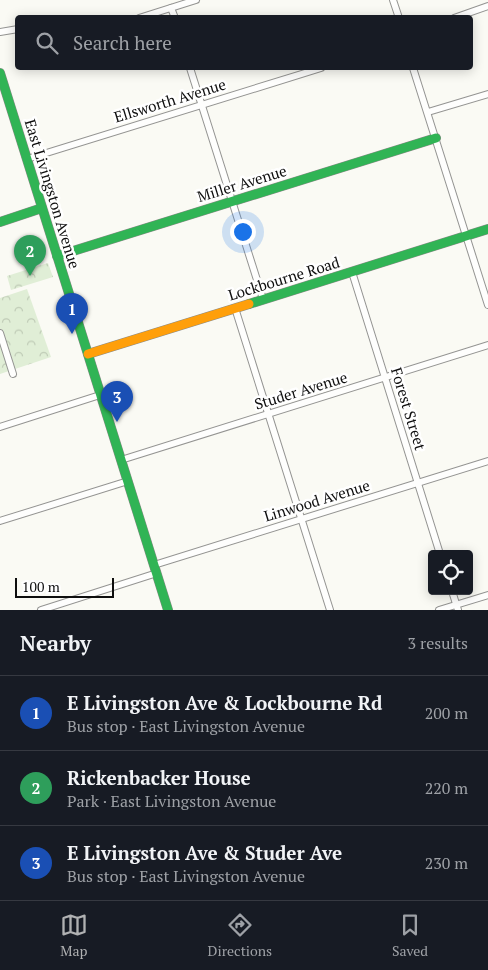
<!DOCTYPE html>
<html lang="en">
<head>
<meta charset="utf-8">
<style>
  body { margin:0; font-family:"PT Serif",serif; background:#242831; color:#f1f3f6 }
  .controls { position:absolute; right:15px; bottom:15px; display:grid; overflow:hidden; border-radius:5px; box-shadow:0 2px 12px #0003 }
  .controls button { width:45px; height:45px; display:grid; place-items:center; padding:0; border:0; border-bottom:1px solid #363941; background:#171b24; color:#f1f3f6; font:25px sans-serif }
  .scale { position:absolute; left:15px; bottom:12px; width:99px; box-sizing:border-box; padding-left:5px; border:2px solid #0e0e0e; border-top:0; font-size:14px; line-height:18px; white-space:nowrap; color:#0e0e0e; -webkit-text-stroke:4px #fff; paint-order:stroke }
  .you { position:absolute; left:242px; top:231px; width:18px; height:18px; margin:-12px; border:4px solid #fff; border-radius:50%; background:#1a73e8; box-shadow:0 0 0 8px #1a73e833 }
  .badge { display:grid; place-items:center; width:32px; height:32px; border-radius:50%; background:#b0b1b2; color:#fff; font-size:16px; font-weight:700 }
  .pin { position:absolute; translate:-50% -41px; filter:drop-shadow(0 1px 2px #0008) }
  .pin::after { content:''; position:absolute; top:26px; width:18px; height:15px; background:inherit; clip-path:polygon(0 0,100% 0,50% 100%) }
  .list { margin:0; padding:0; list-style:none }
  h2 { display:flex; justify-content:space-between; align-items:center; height:65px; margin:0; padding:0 20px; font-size:21px }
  h2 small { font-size:16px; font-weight:400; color:#9ea1a6 }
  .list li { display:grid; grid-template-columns:32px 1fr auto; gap:15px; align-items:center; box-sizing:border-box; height:75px; padding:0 20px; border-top:1px solid #363941 }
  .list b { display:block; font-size:19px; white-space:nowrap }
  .list p { margin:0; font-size:16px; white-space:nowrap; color:#9ea1a6 }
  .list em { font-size:16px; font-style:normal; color:#9ea1a6 }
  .icon { flex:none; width:28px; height:28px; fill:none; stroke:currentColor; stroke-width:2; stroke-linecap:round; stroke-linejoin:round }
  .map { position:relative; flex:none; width:488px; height:610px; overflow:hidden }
  .search { position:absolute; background:#171b24; box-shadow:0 2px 12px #0003; left:15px; right:15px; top:15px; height:55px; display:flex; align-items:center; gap:12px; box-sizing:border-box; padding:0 18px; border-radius:5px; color:#9ea1a6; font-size:19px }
  .sheet { height:290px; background:#171b24 }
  nav { display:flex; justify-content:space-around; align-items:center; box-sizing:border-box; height:70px; border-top:1px solid #363941; background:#171b24; font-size:14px; color:#9ea1a6 }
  nav a { display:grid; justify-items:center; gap:2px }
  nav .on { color:#b0b1b2 }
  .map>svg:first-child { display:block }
  .park { fill:url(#park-crowns) }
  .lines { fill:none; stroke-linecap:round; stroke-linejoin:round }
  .street-casing { stroke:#949492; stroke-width:8 }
  .fast-casing { stroke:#8b8b88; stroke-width:10 }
  .slow-casing { stroke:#8b8b88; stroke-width:10 }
  .street { stroke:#fefefd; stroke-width:6 }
  .fast { stroke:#30b455; stroke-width:9 }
  .slow { stroke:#ff9f0a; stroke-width:9 }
  .labels { text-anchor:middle; stroke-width:5; stroke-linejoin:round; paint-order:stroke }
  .street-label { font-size:15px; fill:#0e0e0e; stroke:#fff }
</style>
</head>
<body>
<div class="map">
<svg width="488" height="610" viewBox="0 0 488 610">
  <defs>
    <pattern id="park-crowns" width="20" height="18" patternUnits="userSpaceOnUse" patternTransform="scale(1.25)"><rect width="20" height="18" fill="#e0eed6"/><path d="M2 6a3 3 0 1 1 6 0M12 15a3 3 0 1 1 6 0" fill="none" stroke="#bfcbb6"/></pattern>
  </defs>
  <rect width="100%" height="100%" fill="#fafaf4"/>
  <g class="park">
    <path d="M48 263 53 277 11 290 7 276Z"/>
    <path d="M27 289 51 357 0 374V298Z"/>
  </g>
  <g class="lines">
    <g class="street-casing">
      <g id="street">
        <path d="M393 0 399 18"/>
        <path d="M171 8 175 18"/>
        <path d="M139 18 196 0"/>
        <path d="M454 18 488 6"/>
        <path d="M0 32 18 29"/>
        <path d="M190 68 263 299"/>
        <path d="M413 68 488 305"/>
        <path d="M428 112 488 94"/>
        <path d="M27 159 321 68"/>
        <path d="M352 272 440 554"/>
        <path d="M235 308 330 610"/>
        <path d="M0 333 13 374"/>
        <path d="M0 427 100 395"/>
        <path d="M121 460 488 345"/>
        <path d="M0 521 128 481"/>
        <path d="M154 565 488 461"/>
        <path d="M452 591 458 610"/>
        <path d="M41 610 157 573"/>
        <path d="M439 610 488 595"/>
      </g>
    </g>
    <g class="fast-casing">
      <g id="fast">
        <path d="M0 73 168 610"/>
        <path d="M0 222 42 208"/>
        <path d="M57 256 436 138"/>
        <path d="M249 304 488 229"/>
      </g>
    </g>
    <g class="slow-casing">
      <path id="slow" d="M88 354 249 304"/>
    </g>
    <use href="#street" class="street"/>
    <use href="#fast" class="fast"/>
    <use href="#slow" class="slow"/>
  </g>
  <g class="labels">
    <g class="street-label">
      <text transform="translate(170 101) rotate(-17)" y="5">Ellsworth Avenue</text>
      <text transform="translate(242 184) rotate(-17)" y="5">Miller Avenue</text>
      <text transform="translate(52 194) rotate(73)" y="5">East Livingston Avenue</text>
      <text transform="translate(284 279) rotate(-17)" y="5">Lockbourne Road</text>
      <text transform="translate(301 391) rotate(-17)" y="5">Studer Avenue</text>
      <text transform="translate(408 409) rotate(73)" y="5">Forest Street</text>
      <text transform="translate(317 501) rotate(-17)" y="5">Linwood Avenue</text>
    </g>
  </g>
</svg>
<div class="controls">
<button><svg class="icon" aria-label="locate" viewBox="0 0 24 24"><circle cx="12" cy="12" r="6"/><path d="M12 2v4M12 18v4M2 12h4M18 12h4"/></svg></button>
</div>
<div class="scale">100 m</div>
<div class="you"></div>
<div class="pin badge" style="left:72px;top:334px;background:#1a4fb4">1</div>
<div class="pin badge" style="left:30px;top:276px;background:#2e9e5b">2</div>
<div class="pin badge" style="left:117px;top:422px;background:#1a4fb4">3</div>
<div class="search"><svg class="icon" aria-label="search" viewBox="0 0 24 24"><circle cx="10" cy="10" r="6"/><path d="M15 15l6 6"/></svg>Search here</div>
</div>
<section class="sheet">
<h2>Nearby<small>3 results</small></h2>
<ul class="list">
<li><span class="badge" style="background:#1a4fb4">1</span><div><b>E Livingston Ave &amp; Lockbourne Rd</b><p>Bus stop · East Livingston Avenue</p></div><em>200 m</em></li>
<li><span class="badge" style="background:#2e9e5b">2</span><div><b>Rickenbacker House</b><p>Park · East Livingston Avenue</p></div><em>220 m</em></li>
<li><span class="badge" style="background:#1a4fb4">3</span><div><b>E Livingston Ave &amp; Studer Ave</b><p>Bus stop · East Livingston Avenue</p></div><em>230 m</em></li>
</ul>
</section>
<nav>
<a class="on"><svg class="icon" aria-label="map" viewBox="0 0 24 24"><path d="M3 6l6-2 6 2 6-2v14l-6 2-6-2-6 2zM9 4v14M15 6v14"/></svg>Map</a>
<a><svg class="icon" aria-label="directions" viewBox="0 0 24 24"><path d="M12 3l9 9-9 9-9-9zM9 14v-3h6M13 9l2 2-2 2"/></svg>Directions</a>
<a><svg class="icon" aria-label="saved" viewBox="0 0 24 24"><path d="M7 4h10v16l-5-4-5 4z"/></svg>Saved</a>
</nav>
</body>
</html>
